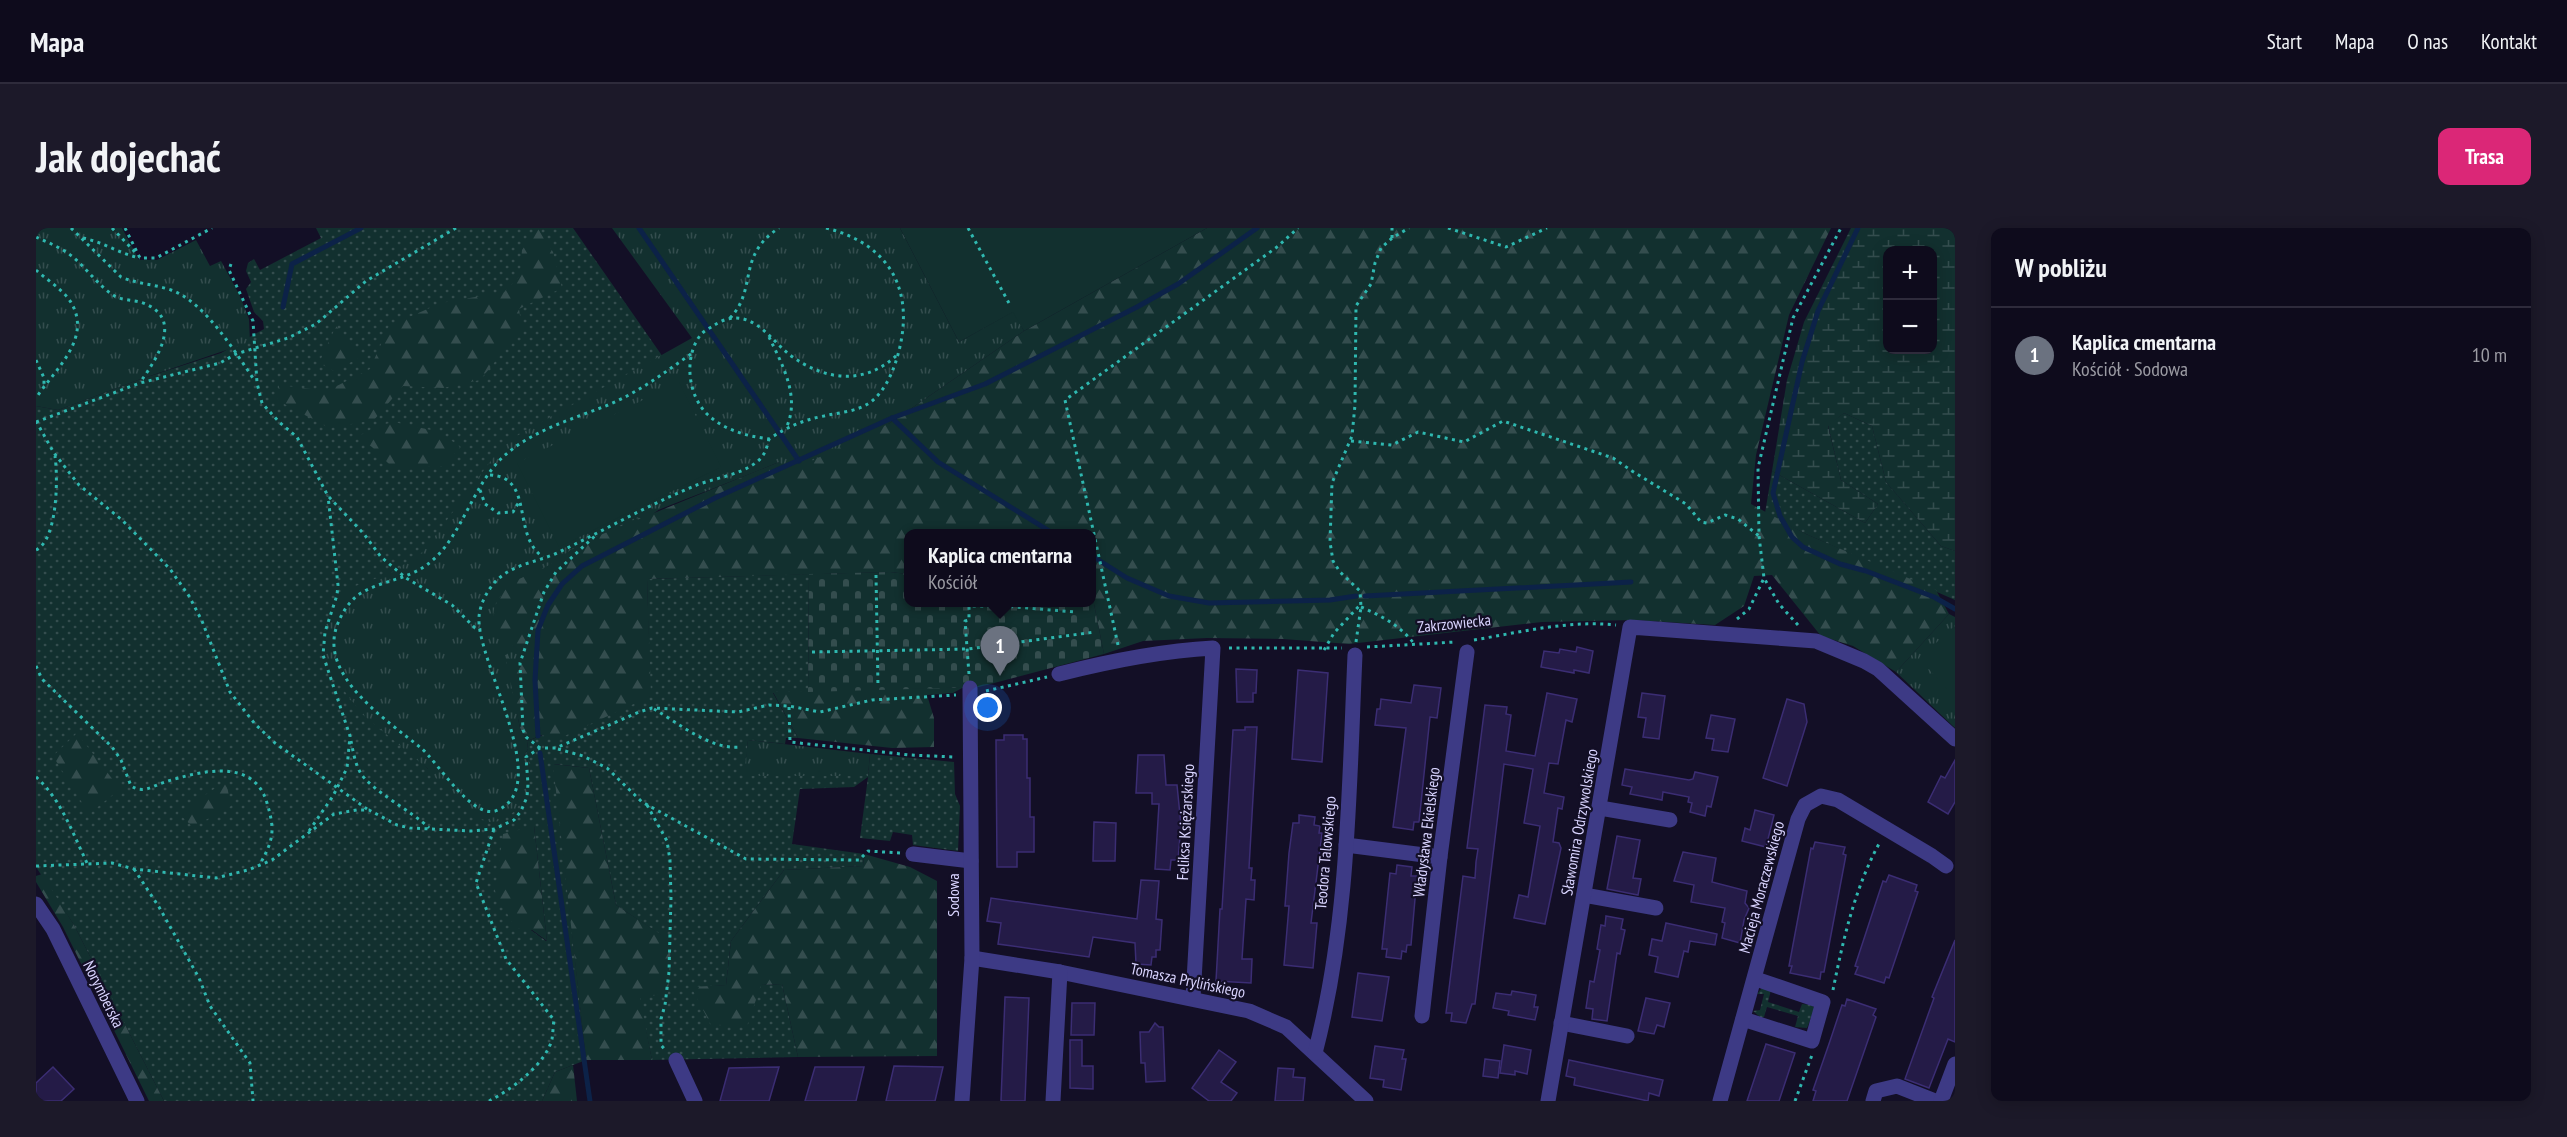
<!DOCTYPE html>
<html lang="pl">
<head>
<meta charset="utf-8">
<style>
  body { margin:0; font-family:"PT Sans Narrow",sans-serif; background:#1c1929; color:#f1f3f6 }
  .controls { position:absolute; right:18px; top:18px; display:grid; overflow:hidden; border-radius:12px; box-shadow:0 3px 15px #0003 }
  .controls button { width:54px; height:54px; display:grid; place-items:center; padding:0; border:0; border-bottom:2px solid #2e2b3b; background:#0e0b1c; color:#f1f3f6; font:30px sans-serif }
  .you { position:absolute; left:952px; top:480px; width:21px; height:21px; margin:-15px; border:4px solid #fff; border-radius:50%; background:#1a73e8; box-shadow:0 0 0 9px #1a73e833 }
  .badge { display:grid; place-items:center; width:39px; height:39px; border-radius:50%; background:#db2777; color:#fff; font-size:20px; font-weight:700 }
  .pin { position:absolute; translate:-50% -50px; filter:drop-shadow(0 2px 3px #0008) }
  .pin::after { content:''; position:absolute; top:32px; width:21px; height:18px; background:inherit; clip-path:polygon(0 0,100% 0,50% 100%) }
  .popup { position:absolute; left:868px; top:301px; width:192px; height:78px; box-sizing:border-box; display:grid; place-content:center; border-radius:12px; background:#0e0b1c; filter:drop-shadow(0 2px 4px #0005); font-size:20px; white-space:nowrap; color:#9b9ba3 }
  .popup b { font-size:22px; color:#f1f3f6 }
  .popup::after { content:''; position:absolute; left:50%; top:100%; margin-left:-12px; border:12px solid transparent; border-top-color:#0e0b1c }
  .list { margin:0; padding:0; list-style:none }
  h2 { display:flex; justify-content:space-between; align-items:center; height:78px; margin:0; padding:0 24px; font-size:26px }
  h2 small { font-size:20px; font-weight:400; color:#9b9ba3 }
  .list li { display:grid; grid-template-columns:39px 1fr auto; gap:18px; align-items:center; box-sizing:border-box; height:96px; padding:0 24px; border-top:2px solid #2e2b3b }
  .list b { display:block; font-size:22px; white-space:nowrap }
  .list p { margin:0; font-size:20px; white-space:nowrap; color:#9b9ba3 }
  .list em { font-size:20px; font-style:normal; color:#9b9ba3 }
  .map { position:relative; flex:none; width:1919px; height:873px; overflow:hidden; border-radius:12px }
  header { display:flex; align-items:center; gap:36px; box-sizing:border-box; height:84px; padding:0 30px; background:#0e0b1c; border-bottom:2px solid #2e2b3b }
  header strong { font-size:28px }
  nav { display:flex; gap:33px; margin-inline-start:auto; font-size:21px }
  .intro { display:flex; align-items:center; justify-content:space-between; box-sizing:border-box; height:144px; padding:0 36px }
  h1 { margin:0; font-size:42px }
  .button { padding:15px 27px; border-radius:12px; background:#db2777; color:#fff; font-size:21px; font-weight:700 }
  main { display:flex; gap:36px; padding:0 36px }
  aside { flex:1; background:#0e0b1c; border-radius:12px; box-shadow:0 3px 15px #0003 }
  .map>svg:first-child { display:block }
  .grass { fill:url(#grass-dots); fill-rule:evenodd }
  .forest { fill:url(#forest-firs) }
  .wetland { fill:url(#wetland-marsh); fill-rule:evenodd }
  .cemetery { fill:url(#cemetery-stones) }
  .park { fill:url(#park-tufts) }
  .pitch { fill:#12302f }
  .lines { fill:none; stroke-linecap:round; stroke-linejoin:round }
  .stream { stroke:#0c2248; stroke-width:5 }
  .building { fill:#241b47; stroke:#3b2d73; stroke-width:1.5 }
  .path { stroke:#2fb8b0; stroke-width:3; stroke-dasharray:3 4.5; stroke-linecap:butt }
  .minor { stroke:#3d3a85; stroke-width:15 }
  .labels { text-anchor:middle; stroke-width:4.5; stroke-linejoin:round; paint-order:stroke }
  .street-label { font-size:16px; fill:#d9d4ff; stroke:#130f26 }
</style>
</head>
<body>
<header>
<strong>Mapa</strong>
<nav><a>Start</a><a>Mapa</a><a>O nas</a><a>Kontakt</a></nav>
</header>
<div class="intro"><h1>Jak dojechać</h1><a class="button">Trasa</a></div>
<main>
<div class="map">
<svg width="1919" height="873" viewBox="0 0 1919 873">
  <defs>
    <pattern id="grass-dots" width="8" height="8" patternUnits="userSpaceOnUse" patternTransform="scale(1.5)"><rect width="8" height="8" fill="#12302f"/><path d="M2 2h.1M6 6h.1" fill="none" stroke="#344d4e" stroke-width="1.8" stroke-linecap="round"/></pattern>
    <pattern id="forest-firs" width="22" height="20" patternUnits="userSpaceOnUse" patternTransform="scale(1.5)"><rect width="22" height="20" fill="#12302f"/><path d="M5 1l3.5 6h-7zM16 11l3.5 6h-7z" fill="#344d4e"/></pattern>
    <pattern id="wetland-marsh" width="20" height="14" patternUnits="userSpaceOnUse" patternTransform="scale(1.5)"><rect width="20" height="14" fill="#12302f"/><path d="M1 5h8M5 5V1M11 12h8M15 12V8" fill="none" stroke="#344d4e"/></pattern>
    <pattern id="cemetery-stones" width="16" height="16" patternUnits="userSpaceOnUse" patternTransform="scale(1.5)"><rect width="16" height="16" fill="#12302f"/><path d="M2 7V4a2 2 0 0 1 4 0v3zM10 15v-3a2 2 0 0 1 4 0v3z" fill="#344d4e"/></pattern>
    <pattern id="park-tufts" width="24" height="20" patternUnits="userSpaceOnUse" patternTransform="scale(1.5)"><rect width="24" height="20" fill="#12302f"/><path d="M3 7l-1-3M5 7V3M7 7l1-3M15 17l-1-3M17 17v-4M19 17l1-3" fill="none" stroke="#344d4e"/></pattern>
  </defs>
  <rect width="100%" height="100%" fill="#130f26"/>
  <g class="grass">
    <path d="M280 0H537L696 228 475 390 483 509 385 534 392 541 488 528 492 521 491 513 614 468 611 351 773 346 772 464 737 465 762 510H750L749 516 712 512 709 547 832 548 834 526 918 534 919 566 924 578 922 623 877 617 876 607 857 604 854 613 824 610 832 549 818 559 764 561 756 616 828 626 827 638 748 642 695 713 690 757 655 760 746 756 762 829 616 832 603 770 634 713 580 677 553 540 518 536 550 832 519 844 506 873H128L38 697 0 639V178L22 182 102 152 185 125 228 101 227 93 218 84 210 61 215 54 210 43 212 35 218 31 224 42 285 10ZM498 598 511 713H510L495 702Z"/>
    <path d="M1808 185 1836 198 1850 254 1905 318 1919 323V372L1770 306 1729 285 1736 243 1829 295 1842 276 1805 252 1792 197Z"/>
    <path d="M1726 760 1735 762 1732 774 1763 784 1766 776 1775 777 1779 780 1771 800 1759 799 1762 788 1731 779 1728 789 1725 790 1717 783 1724 782 1728 766H1721Z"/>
  </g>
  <g class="forest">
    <path d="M502 0 517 24 526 60 483 81 486 101 444 152 407 160 367 158 338 192 293 200 241 172 243 157 291 163 334 141 353 98 405 75 468 64 484 48 486 22Z"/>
    <path d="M1171 0H1795L1753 87 1720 227 1715 276 1770 306 1900 362 1913 386 1860 444 1817 418 1785 408 1736 347 1718 348 1708 378 1679 397 1598 392 1506 394 1313 416 1247 411 1171 410 1107 413 1068 426 1056 366V306H872V346L854 344 611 351 615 468 520 512 506 507 491 513 484 500 469 427 483 423 462 405 457 391 460 377 467 363 478 353 513 337 547 314 743 234 854 195 988 103Z"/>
    <path d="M300 98 327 128 298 143 283 135Z"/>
    <path d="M358 194 404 204 424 219 409 238 357 240 336 219 321 209 341 198Z"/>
    <path d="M928 459 917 465 891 467 898 490V519L856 520 762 510 737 464Z"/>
    <path d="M41 505 84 561 53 586 17 528Z"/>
    <path d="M517 536 553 540 580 677 635 713 632 765 604 770 616 832H550Z"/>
    <path d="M190 553 195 578 157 599 142 585Z"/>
    <path d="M498 598 511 713 496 702 479 700 459 663 467 606Z"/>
    <path d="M828 626 874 639 901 653V828L762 829 746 756 725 757 711 798 675 797 655 759 690 757 695 713 748 642 827 638Z"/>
    <path d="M6 646 38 697 128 873H113L27 699 0 654V648Z"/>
    <path d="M537 837 541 873H506L519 844Z"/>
  </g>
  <path class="wetland" d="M1815 0H1919V323L1905 318 1850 254 1836 198 1808 185 1792 198 1805 252 1842 276 1829 295 1736 243 1751 152 1768 94ZM1852 22H1896V122H1852Z"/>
  <path class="cemetery" d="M854 344 872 346V374H1056V366L1068 426 943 459 772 464 773 346Z"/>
  <g class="park">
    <path d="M0 0H86L103 32H121L160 12 174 38 185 33 203 66 213 91 214 114 102 152 22 182 0 178Z"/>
    <path d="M576 0H864L923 114 978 83 988 103 854 195 755 243 743 234C679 261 612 284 549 313 537 319 526 329 515 336 500 345 479 349 468 363 446 389 462 406 484 423L479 437 470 426 469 427 484 500 491 513 492 521 488 528 495 536 491 565 479 583 465 593 453 594 436 587 413 566 392 541 326 486 300 452 288 428 287 401 297 378 311 361 355 345 388 323 468 215 656 110Z"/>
    <path d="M1913 386 1919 389V500L1860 444Z"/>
    <path d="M712 512 834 526 832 548H708Z"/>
  </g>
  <g class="pitch">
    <path d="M864 0H1171L988 103 977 84 923 114Z"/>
    <path d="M643 154 685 239 523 319 481 235Z"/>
    <path d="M1919 398V470L1883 430Z"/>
  </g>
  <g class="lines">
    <g class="stream">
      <path d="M603 0 763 233"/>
      <path d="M1822 0 1782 83 1766 134 1737 265 1744 288 1756 309 1767 319 1804 336 1830 343 1898 369 1919 381"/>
      <path d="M247 79 256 36 325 0"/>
      <path d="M856 190 902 234 1018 306"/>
      <path d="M1056 328 1091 350 1133 368 1173 375 1294 372 1320 368"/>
      <path d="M1329 368 1595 354"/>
      <path d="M502 508 499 452 502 402 512 377 526 356 546 338 679 270 856 190 949 156 1101 79 1142 56 1221 0"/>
      <path d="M504 525 554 873"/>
    </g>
  </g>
  <g class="building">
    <path d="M1541 419 1557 423 1553 445 1538 442V445L1505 439 1508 423 1523 425 1524 421 1540 424Z"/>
    <path d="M1200 441 1221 442 1220 465H1217V474H1201Z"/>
    <path d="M1262 442 1292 445 1286 534 1256 531Z"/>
    <path d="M1378 457 1405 460 1401 490 1394 489 1383 594H1378L1377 602 1357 599 1370 500 1339 497 1341 481H1344L1345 471 1375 475Z"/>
    <path d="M1511 465 1541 471 1536 494 1530 492 1522 536 1513 535 1508 565 1528 569 1526 581 1522 580 1517 614 1523 615 1525 620 1509 696 1478 690 1483 667 1492 669 1504 598 1488 595 1497 541 1468 536 1439 776H1436L1430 795 1415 793 1416 785H1410L1427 648 1439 650 1440 634 1442 621 1431 620 1449 477 1471 479 1470 486 1475 487 1470 523 1499 528Z"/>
    <path d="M1606 465 1629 468 1623 511 1607 509 1610 490 1602 489Z"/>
    <path d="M1751 471 1768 476 1771 494 1751 558 1727 550Z"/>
    <path d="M1675 487 1699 491 1692 524 1676 522 1678 511 1670 510Z"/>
    <path d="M1209 499H1221L1213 640H1216L1215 652H1219L1218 672 1210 671 1206 731H1216L1215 755 1180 753 1184 681H1186L1197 502H1209Z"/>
    <path d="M968 507H987V511H991V550H994V589H998V624H981V639H961L960 512H968Z"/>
    <path d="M1102 527H1128L1130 557H1141L1145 597 1142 632H1135L1134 642 1119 641 1123 576H1116V565H1100Z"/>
    <path d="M1919 532V574L1912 586 1892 574 1905 548 1909 550Z"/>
    <path d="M1589 541 1653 552 1657 551 1659 544 1682 549 1675 579 1671 578 1669 588 1654 584 1656 575 1652 574 1653 569 1627 564 1626 572 1594 566 1596 559 1586 557Z"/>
    <path d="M1719 582 1738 587 1730 619 1706 613 1709 600 1714 602Z"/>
    <path d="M1263 587 1279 589 1278 597 1284 598 1283 605H1286L1275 695H1281L1277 740 1248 737 1253 678H1249L1253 625 1257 595H1263Z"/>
    <path d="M1058 594 1080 595 1079 633H1057Z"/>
    <path d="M1581 608 1604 612 1597 650 1605 651 1602 667 1571 661Z"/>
    <path d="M1779 614 1809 619 1807 626 1810 627 1788 744H1785L1784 751 1754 745 1756 738H1753L1775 620 1777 621Z"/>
    <path d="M1647 624 1680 630 1676 654 1711 663 1709 675 1713 680 1708 692 1704 715 1686 710 1689 695 1686 694 1689 680 1655 674 1658 657 1638 653Z"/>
    <path d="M1361 637 1376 639 1375 648H1381L1375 717H1371L1370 724 1366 723 1365 731 1350 729 1351 721H1346L1354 645 1360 646Z"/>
    <path d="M1853 647 1881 657 1879 663 1882 664 1853 750 1850 749 1848 755 1819 746 1822 739 1819 738 1847 653 1850 654Z"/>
    <path d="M1105 652 1123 653 1120 691 1126 692 1124 722H1120V729H1116L1115 737 1100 736 1099 715 1057 709 1053 729 962 716 965 695 951 693 955 670 1101 691Z"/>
    <path d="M1570 688 1587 691 1585 701 1589 702 1584 726 1581 725 1571 793 1556 791 1557 781 1550 780 1554 753 1558 754 1564 722 1561 721 1565 697 1569 698Z"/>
    <path d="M1630 695 1681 706 1679 717 1654 713 1652 724 1648 723 1642 749 1619 744 1622 729 1613 727 1616 711 1626 713Z"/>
    <path d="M1919 712V814L1912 811 1893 860 1869 851 1898 770 1896 769Z"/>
    <path d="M1322 745 1353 749 1346 793 1316 789Z"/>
    <path d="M1476 763 1500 767 1498 779H1502L1499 792 1472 787 1473 783 1457 780 1460 765 1475 767Z"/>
    <path d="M969 769 993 770 989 873H965Z"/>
    <path d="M1610 770 1634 775 1628 799 1621 797 1618 806 1602 803Z"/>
    <path d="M1811 771 1840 781 1837 787 1840 789 1811 873H1777L1780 863 1777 862 1794 813 1806 777 1809 778Z"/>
    <path d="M1036 775H1059L1058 807H1035Z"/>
    <path d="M1119 795 1123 799H1127L1129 853 1110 854 1109 835H1105L1104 804H1113Z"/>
    <path d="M1034 812H1046V838H1057V861L1034 860Z"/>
    <path d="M1730 816 1759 825 1743 873H1711Z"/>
    <path d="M1468 817 1495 822 1491 846 1479 843V847L1464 845Z"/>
    <path d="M1339 818 1368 822 1366 831H1370L1365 862 1347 859 1348 852 1334 850Z"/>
    <path d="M1183 822 1200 834 1185 854 1201 865 1195 873H1173L1156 860Z"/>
    <path d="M1449 831 1464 833 1462 850 1447 848Z"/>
    <path d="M1533 832 1627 852 1623 868 1613 865 1612 873 1538 857 1539 850 1530 848Z"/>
    <path d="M858 838 907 839 899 873H850Z"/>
    <path d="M17 839 38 861 25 873H0V855Z"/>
    <path d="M743 839 733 873H684L693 840Z"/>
    <path d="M779 839H828L820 873H769Z"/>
    <path d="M1242 840 1258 841 1257 849 1269 850 1267 873H1239Z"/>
  </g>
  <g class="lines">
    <g class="path">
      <path d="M35 0 85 49C101 56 118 56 135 62 169 74 199 124 219 153"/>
      <path d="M76 0 99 24"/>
      <path d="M89 0 104 30H120L176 0"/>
      <path d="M790 0C857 17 880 66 861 130 856 146 849 162 836 173 822 184 804 184 788 188 767 192 751 199 733 211 710 208 688 202 671 186 652 167 648 131 663 109 666 104 672 101 677 98 683 94 691 90 698 90 722 89 737 114 754 127 789 153 829 158 862 126"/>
      <path d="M932 0 974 77"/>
      <path d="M1412 0 1470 19 1511 0"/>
      <path d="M0 9C13 15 26 20 37 29 51 41 62 57 77 67 84 72 96 72 104 74 149 88 122 129 105 153"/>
      <path d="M47 10C67 14 84 26 104 30"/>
      <path d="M1356 10V0"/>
      <path d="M195 36 193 42 217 93 221 155 226 175 243 194 261 209 292 268 328 306 345 329 370 350 416 377 439 400 445 402"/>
      <path d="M0 42C10 51 24 60 32 70 60 108 19 141 0 170"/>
      <path d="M694 90C722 61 700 28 743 0"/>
      <path d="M733 109C746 136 764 168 751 198"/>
      <path d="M655 126C628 145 603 164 572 177 537 191 497 202 468 228 439 254 427 303 400 329 377 352 351 350 325 365 314 372 307 383 302 395 280 447 352 493 385 520 402 534 437 594 462 582 518 557 440 433 443 389 444 376 451 363 459 354 477 335 501 335 523 324 567 303 610 278 656 259 676 250 704 248 722 233 729 227 731 219 733 211"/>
      <path d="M0 132 8 150V158"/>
      <path d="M0 193 18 225 43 257 86 292 134 341 153 368 166 393 194 464 219 496 239 515 331 581"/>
      <path d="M0 194 104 155 184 135 200 126 252 110 280 96 330 53 420 0"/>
      <path d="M1315 213 1356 217 1382 204 1428 214 1467 193 1577 230 1596 243 1650 276 1665 294 1671 295 1689 287 1702 291 1723 308"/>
      <path d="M454 247C499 249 475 307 507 329"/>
      <path d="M444 262 449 276 462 285 477 284 483 274"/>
      <path d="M0 322C22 311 22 249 19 228"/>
      <path d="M840 347 842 458"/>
      <path d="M1325 379C1346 388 1365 398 1379 417"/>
      <path d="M1701 391 1713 381 1728 350"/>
      <path d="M1762 397 1743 376 1728 350 1723 308 1722 240 1757 90 1805 0"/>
      <path d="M1438 412C1485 404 1533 392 1580 397"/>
      <path d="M1320 414 1325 379 1324 363 1304 344 1297 333 1294 314 1296 255 1316 208 1319 177 1320 78 1335 56 1339 35 1345 20 1356 10 1373 0"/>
      <path d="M1082 417 1029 172 1241 19 1262 0"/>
      <path d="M1331 419 1420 414"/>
      <path d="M1193 420H1306"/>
      <path d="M1288 422 1298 405 1324 377"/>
      <path d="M776 424 932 421 1059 404"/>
      <path d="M0 438 6 451 76 519 85 532 95 558C108 566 116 558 129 554 164 543 218 529 231 575 239 602 238 611 224 636"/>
      <path d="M933 446 929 393 933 392V378H968L1039 384"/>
      <path d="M950 463 1011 449"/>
      <path d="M753 479 754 514 874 527 918 529"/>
      <path d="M618 481C644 496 674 522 705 519"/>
      <path d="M315 513C317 523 319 535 324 544 334 562 376 583 393 600"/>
      <path d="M504 520 490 509 487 502 484 435 508 364 520 344 561 306"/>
      <path d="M522 521 547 528 571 540 606 574 710 631 823 632 832 623 864 625"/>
      <path d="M0 549C25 571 37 606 51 635"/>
      <path d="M611 577 631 613 634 632 635 670 633 744 629 777 625 791V817L630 823"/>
      <path d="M273 603 297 568 311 540 314 508 287 427 289 404 301 367 302 357 292 268"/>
      <path d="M0 638 76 635 98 641 180 650 212 642 236 632 298 586 321 582H333L361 597 374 600 435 603 458 601 478 592 485 583 491 569 492 556 490 529 504 520H520L603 484 616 480 702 484 733 477 753 478 784 484 836 472 920 467"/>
      <path d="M98 641 123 679 163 750 174 778 214 835 217 873"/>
      <path d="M1797 762C1807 712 1819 659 1844 614"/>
      <path d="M453 873C475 862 510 836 516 811 517 805 517 798 518 792L470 731 440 655 458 601"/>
      <path d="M1759 873 1776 827"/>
    </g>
    <g class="minor">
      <path d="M1023 446C1074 433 1124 423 1177 420L1157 770"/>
      <path d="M1564 580 1634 592"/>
      <path d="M1310 617 1404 629"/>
      <path d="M877 626 935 633"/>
      <path d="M1548 667 1620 680"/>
      <path d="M0 676 17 701 101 873"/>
      <path d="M936 730 1024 744 1213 783 1250 799 1330 873"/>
      <path d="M1386 788 1404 629 1431 424"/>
      <path d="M1707 791 1776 813 1787 774 1720 751"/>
      <path d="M1525 795 1591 808"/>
      <path d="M1279 825C1313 696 1313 559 1319 427"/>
      <path d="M640 832 659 873"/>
      <path d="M926 873 936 730 934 460"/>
      <path d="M1017 873 1024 744"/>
      <path d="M1512 873 1594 399 1780 413 1828 433 1842 441 1919 511"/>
      <path d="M1684 873 1762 591 1769 577 1785 568 1802 572 1896 628 1910 638"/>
      <path d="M1837 873 1840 863 1861 858 1899 873"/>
      <path d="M1905 873 1919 836"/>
    </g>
  </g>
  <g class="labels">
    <g class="street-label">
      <text transform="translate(1418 395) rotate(-6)" y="6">Zakrzowiecka</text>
      <text transform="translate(1149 594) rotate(-87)" y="6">Feliksa Księżarskiego</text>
      <text transform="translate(1543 594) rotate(-80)" y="6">Sławomira Odrzywolskiego</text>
      <text transform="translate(1390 604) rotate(-83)" y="6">Władysława Ekielskiego</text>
      <text transform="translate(1289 625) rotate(-85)" y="6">Teodora Talowskiego</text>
      <text transform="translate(1725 659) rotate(-75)" y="6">Macieja Moraczewskiego</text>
      <text transform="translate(917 667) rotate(-90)" y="6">Sodowa</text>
      <text transform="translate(1152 752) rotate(12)" y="6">Tomasza Prylińskiego</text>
      <text transform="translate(68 766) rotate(64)" y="6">Norymberska</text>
    </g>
  </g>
</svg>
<div class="controls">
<button>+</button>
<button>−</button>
</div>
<div class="you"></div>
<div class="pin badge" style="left:964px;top:448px;background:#6b7280">1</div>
<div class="popup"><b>Kaplica cmentarna</b>Kościół</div>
</div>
<aside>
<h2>W pobliżu<small></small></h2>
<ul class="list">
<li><span class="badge" style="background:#6b7280">1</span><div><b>Kaplica cmentarna</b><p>Kościół · Sodowa</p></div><em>10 m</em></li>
</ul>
</aside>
</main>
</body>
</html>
